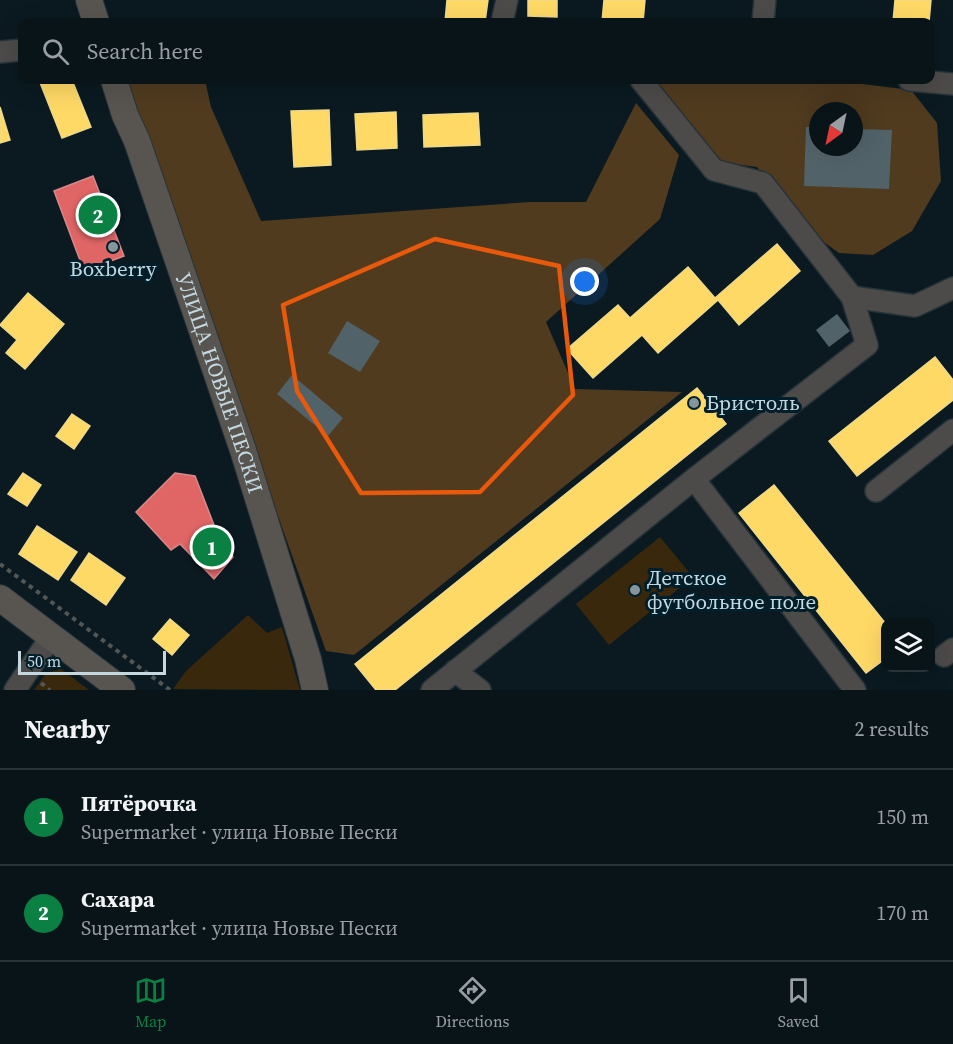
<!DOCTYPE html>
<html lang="en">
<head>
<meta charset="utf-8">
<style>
  body { margin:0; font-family:"Source Serif 4",serif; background:#162125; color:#f1f3f6 }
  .controls { position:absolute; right:18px; bottom:18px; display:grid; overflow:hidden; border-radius:12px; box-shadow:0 6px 24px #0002 }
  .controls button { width:54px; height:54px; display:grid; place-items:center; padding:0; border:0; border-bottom:2px solid #293337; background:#081418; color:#f1f3f6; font:30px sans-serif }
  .compass { position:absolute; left:809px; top:102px; width:54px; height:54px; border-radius:50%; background:#081418; box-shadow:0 6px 24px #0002; rotate:213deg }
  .scale { position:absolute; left:18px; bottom:15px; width:148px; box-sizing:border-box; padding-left:6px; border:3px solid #c5d8df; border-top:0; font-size:16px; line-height:21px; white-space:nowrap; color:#c5d8df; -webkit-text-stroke:4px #001f2a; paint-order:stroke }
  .you { position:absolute; left:585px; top:282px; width:21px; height:21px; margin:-15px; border:4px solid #fff; border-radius:50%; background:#1a73e8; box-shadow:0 0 0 9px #1a73e833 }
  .badge { display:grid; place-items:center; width:39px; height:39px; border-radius:50%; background:#0b8043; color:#fff; font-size:20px; font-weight:700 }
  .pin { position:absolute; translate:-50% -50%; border:3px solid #fff; box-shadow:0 2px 6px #0006 }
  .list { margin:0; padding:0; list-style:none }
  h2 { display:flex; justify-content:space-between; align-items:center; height:78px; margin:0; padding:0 24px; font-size:26px }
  h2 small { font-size:20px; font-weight:400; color:#989ea2 }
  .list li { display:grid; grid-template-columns:39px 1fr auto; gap:18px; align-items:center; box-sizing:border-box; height:96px; padding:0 24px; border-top:2px solid #293337 }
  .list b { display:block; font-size:22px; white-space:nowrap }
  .list p { margin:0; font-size:20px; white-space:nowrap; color:#989ea2 }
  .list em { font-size:20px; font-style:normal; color:#989ea2 }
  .icon { flex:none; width:33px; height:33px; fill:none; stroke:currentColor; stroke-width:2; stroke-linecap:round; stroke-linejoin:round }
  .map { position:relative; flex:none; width:953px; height:690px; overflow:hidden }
  .search { position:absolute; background:#081418; box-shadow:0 6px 24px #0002; left:18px; right:18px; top:18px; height:66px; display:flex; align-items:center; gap:15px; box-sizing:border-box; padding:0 21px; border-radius:12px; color:#989ea2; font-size:22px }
  .sheet { height:270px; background:#081418 }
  nav { display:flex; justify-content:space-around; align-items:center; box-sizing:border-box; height:84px; border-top:2px solid #293337; background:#081418; font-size:16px; color:#989ea2 }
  nav a { display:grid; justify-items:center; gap:3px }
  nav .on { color:#0b8043 }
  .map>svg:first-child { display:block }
  .green { fill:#3a280d }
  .forest { fill:#503b1f; fill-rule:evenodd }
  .homes { fill:#ffd966; stroke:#eed98a; stroke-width:1.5 }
  .shops { fill:#e06666; stroke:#d8888a; stroke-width:1.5 }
  .building { fill:#516268 }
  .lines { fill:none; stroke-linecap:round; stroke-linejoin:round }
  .minor-casing { stroke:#263439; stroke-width:24 }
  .major-casing { stroke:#263439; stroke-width:28 }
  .path { stroke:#525655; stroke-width:4; stroke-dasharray:4.5 4.5; stroke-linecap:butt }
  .minor { stroke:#4c4b49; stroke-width:21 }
  .major { stroke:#585550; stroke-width:26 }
  .marked { fill:none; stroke:#e8590c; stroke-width:4.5; stroke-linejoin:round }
  .poi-dot { fill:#84969c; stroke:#001f2a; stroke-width:2 }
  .labels { text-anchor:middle; stroke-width:6; stroke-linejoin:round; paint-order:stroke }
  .poi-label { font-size:21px; fill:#c5d8df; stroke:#001f2a; text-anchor:start }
  .street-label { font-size:21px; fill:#c5d8df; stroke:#001f2a }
</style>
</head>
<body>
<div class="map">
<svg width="953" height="690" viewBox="0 0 953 690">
  <rect width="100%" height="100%" fill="#0a1a20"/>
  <g class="green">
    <path d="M660 537 693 577 609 645 576 604Z"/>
    <path d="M248 615 267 633 282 627 300 690 173 689 186 671Z"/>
    <path d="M61 669 89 690H34L46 673Z"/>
  </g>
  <g class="forest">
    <path d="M123 80H205L211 107 261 221 530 202H586L636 103 679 155 660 219 546 322 575 389 682 392 354 655 326 651Z"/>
    <path d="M657 80H829L911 90 937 123 941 181 912 231 873 255 839 253 807 230 757 167 720 162 660 92ZM818 111H854V147H818Z"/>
  </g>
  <g class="homes">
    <path d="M447 0H488L485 22H445Z"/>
    <path d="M528 0H557V17L528 16Z"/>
    <path d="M604 0H645L643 22H602Z"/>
    <path d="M895 0H931L929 22H893Z"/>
    <path d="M39 80H72L91 127 62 138Z"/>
    <path d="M0 107 10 140 0 143Z"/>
    <path d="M329 110 331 165 294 167 291 111Z"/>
    <path d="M396 112 397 148 357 150 355 114Z"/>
    <path d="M478 113 480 145 424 147 423 115Z"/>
    <path d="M777 244 800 271 739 325 718 300 658 353 642 335 593 378 567 349 618 305 630 318 688 267 715 298Z"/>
    <path d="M28 293 64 324 25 369 6 353 17 340 0 325Z"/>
    <path d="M935 357 953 380V400L857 476 829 441Z"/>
    <path d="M697 388 726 424 395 690H376L355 664Z"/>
    <path d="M72 414 90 426 74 449 56 436Z"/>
    <path d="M23 473 41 485 27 506 8 494Z"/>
    <path d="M774 485 886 624V658L866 673 739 513Z"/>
    <path d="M37 526 77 552 58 580 19 554Z"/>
    <path d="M89 553 125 578 106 605 71 580Z"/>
    <path d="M170 619 189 635 172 655 153 639Z"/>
  </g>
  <g class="shops">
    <path d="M93 176 124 256 84 271 54 191Z"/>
    <path d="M175 473 195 476 221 543 233 557 214 579 180 544 171 550 136 512Z"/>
  </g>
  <g class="building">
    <path d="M806 127H818V147H854V129L892 130 889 189 804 186Z"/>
    <path d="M837 314 850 331 829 347 816 330Z"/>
    <path d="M347 321 380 341 360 372 328 353Z"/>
    <path d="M292 375 343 418 328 436 277 394Z"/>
  </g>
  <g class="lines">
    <g class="minor-casing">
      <g id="minor">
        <path d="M502 22 507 0"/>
        <path d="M763 22 765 0"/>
        <path d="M0 52 22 50"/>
        <path d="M641 80 714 170 763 183 852 297"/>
        <path d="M909 80 953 84"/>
        <path d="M694 479 855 690"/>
        <path d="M876 491 953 430"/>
        <path d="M944 656 953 649"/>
        <path d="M455 671 480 690"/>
        <path d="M15 690 51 637"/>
        <path d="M432 690 694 479 867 345 852 297 915 306 953 288"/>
      </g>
    </g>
    <g class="major-casing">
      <g id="major">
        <path d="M89 0 96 22"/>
        <path id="s1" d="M114 80 125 115 137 141 243 450 308 659 315 690"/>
        <path d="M0 598 122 690"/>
      </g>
    </g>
    <g class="path">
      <path d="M0 564 170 690"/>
      <path d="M41 683 50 690"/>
    </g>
    <use href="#minor" class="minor"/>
    <use href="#major" class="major"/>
  </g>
  <path class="marked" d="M435 239 559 266 573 395 480 492 361 493 297 391 283 305Z"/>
  <g class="poi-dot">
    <circle cx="113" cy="247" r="6"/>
    <circle cx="694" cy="403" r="6"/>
    <circle cx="635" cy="590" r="6"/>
  </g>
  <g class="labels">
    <g class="poi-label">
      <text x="113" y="276" text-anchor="middle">Boxberry</text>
      <text x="706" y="410">Бристоль</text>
      <text x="647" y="585">Детское<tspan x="647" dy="24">футбольное поле</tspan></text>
    </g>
    <g class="street-label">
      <text dy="7" stroke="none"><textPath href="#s1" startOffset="321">УЛИЦА НОВЫЕ ПЕСКИ</textPath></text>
    </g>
  </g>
</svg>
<div class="controls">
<button><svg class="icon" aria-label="layers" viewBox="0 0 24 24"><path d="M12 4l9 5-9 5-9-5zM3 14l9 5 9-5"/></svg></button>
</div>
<svg class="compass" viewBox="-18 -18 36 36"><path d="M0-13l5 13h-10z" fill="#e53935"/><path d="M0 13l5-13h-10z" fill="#989ea2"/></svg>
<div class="scale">50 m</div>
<div class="you"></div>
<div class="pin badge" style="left:212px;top:547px">1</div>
<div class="pin badge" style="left:98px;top:215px">2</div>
<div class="search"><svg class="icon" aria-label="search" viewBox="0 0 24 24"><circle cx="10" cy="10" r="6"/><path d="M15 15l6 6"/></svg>Search here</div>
</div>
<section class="sheet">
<h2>Nearby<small>2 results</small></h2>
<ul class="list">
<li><span class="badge">1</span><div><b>Пятёрочка</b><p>Supermarket · улица Новые Пески</p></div><em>150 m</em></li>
<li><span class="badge">2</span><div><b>Сахара</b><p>Supermarket · улица Новые Пески</p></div><em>170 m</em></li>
</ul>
</section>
<nav>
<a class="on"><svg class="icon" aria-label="map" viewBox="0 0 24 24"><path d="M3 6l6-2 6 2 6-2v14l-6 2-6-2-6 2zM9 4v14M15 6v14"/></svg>Map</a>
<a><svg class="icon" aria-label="directions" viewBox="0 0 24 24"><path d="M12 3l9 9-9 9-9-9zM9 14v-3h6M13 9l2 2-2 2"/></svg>Directions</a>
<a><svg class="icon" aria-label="saved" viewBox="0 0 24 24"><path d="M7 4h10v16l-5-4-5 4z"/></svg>Saved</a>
</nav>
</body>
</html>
